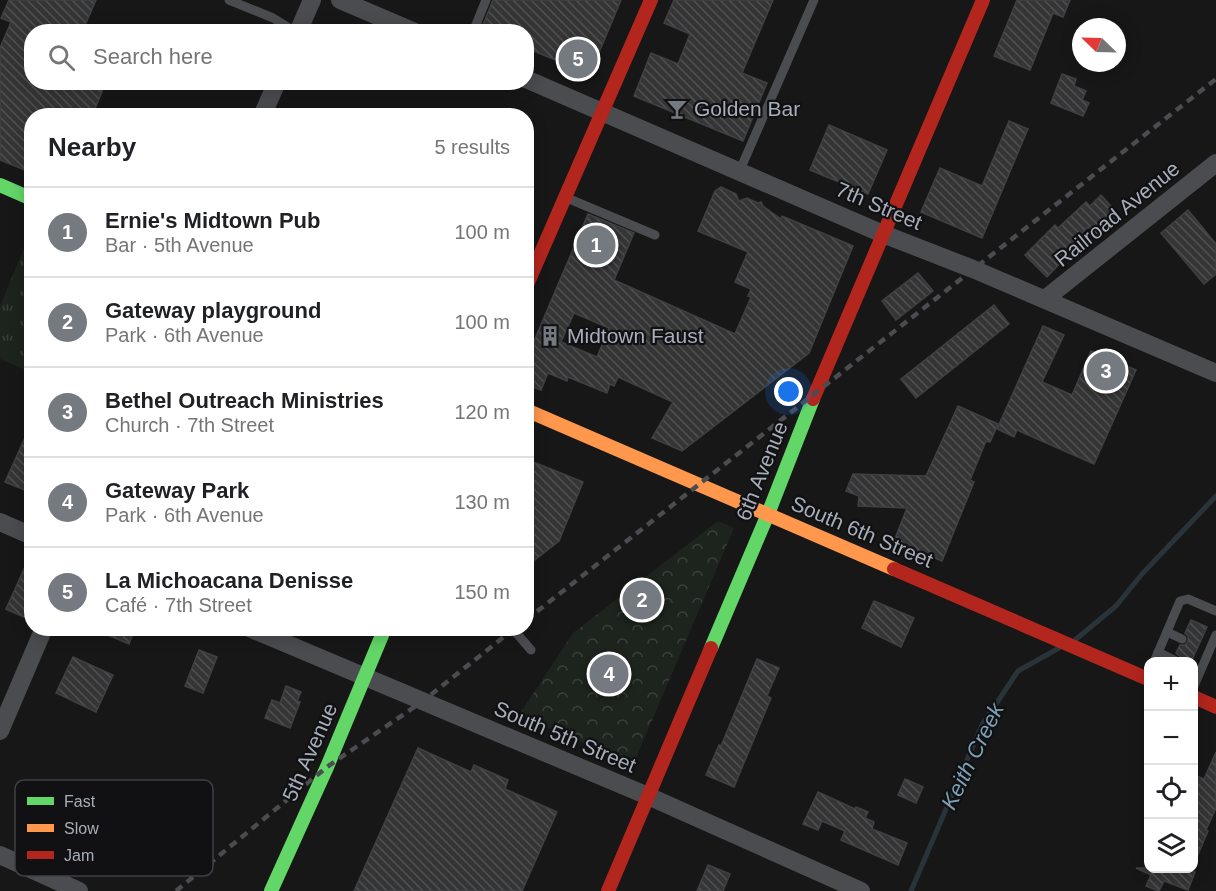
<!DOCTYPE html>
<html lang="en">
<head>
<meta charset="utf-8">
<style>
  body { margin:0; font-family:Arial,sans-serif; background:#f6f6f6; color:#202124 }
  .controls { position:absolute; right:18px; bottom:18px; display:grid; overflow:hidden; border-radius:12px; box-shadow:0 3px 15px #0003 }
  .controls button { width:54px; height:54px; display:grid; place-items:center; padding:0; border:0; border-bottom:2px solid #e0e0e0; background:#fff; color:#202124; font:30px sans-serif }
  .compass { position:absolute; left:1072px; top:18px; width:54px; height:54px; border-radius:50%; background:#fff; box-shadow:0 3px 15px #0003; rotate:293deg }
  .you { position:absolute; left:789px; top:392px; width:21px; height:21px; margin:-15px; border:4px solid #fff; border-radius:50%; background:#1a73e8; box-shadow:0 0 0 9px #1a73e833 }
  .badge { display:grid; place-items:center; width:39px; height:39px; border-radius:50%; background:#757980; color:#fff; font-size:20px; font-weight:700 }
  .pin { position:absolute; translate:-50% -50%; border:3px solid #fff; box-shadow:0 2px 6px #0006 }
  .list { margin:0; padding:0; list-style:none }
  h2 { display:flex; justify-content:space-between; align-items:center; height:78px; margin:0; padding:0 24px; font-size:26px }
  h2 small { font-size:20px; font-weight:400; color:#757577 }
  .list li { display:grid; grid-template-columns:39px 1fr auto; gap:18px; align-items:center; box-sizing:border-box; height:90px; padding:0 24px; border-top:2px solid #e0e0e0 }
  .list b { display:block; font-size:22px; white-space:nowrap }
  .list p { margin:0; font-size:20px; white-space:nowrap; color:#757577 }
  .list em { font-size:20px; font-style:normal; color:#757577 }
  .icon { flex:none; width:33px; height:33px; fill:none; stroke:currentColor; stroke-width:2; stroke-linecap:round; stroke-linejoin:round }
  .map { position:relative; flex:none; width:1216px; height:891px; overflow:hidden }
  .search { position:absolute; background:#fff; box-shadow:0 3px 15px #0003; left:24px; top:24px; width:510px; height:66px; display:flex; align-items:center; gap:15px; box-sizing:border-box; padding:0 21px; border-radius:24px; color:#757577; font-size:22px }
  .panel { position:absolute; background:#fff; box-shadow:0 3px 15px #0003; left:24px; top:108px; width:510px; height:528px; border-radius:24px }
  .map>svg:first-child { display:block }
  .grass { fill:url(#grass-tufts) }
  .park { fill:url(#park-crowns) }
  .lines { fill:none; stroke-linecap:round; stroke-linejoin:round }
  .stream { stroke:#29343a; stroke-width:5 }
  .building { fill:url(#building-back-hatch); stroke:#3f4043; stroke-width:1.5; fill-rule:evenodd }
  .lane { stroke:#4a4c50; stroke-width:9 }
  .street { stroke:#4a4c50; stroke-width:18 }
  .fast { stroke:#63d668; stroke-width:14 }
  .slow { stroke:#ff974d; stroke-width:14 }
  .jam { stroke:#b3261e; stroke-width:14 }
  .rail { stroke:#4a4c4f; stroke-width:4.5; stroke-dasharray:8 6; stroke-linecap:butt }
  .labels { text-anchor:middle; stroke-width:4.5; stroke-linejoin:round; paint-order:stroke }
  .poi-label { font-size:21px; fill:#a7aeb9; stroke:#111113; text-anchor:start }
  .street-label { font-size:21px; fill:#a7aeb9; stroke:#111113 }
  .water-label { font-size:22px; font-style:italic; fill:#7ca1b6; stroke:#111113 }
  .key { fill:#111113; stroke:#3e4045; stroke-width:1.5 }
  .key-label { font-size:16px; fill:#a7aeb9 }
</style>
</head>
<body>
<div class="map">
<svg width="1216" height="891" viewBox="0 0 1216 891">
  <defs>
    <pattern id="grass-tufts" width="24" height="20" patternUnits="userSpaceOnUse" patternTransform="scale(1.5)"><rect width="24" height="20" fill="#1c241d"/><path d="M3 7l-1-3M5 7V3M7 7l1-3M15 17l-1-3M17 17v-4M19 17l1-3" fill="none" stroke="#3a413c"/></pattern>
    <pattern id="park-crowns" width="20" height="18" patternUnits="userSpaceOnUse" patternTransform="scale(1.5)"><rect width="20" height="18" fill="#1c241d"/><path d="M2 6a3 3 0 1 1 6 0M12 15a3 3 0 1 1 6 0" fill="none" stroke="#3a413c"/></pattern>
    <pattern id="building-back-hatch" width="6" height="6" patternUnits="userSpaceOnUse" patternTransform="scale(1.5)"><rect width="6" height="6" fill="#353536"/><path d="M-1 5l2 2M0 0l6 6M5-1l2 2" fill="none" stroke="#4f5051"/></pattern>
  </defs>
  <rect width="100%" height="100%" fill="#171717"/>
  <path class="grass" d="M31 232H32L31 372 0 359V306Z"/>
  <path class="park" d="M718 521 734 528 633 765 519 715 573 633Z"/>
  <g class="lines">
    <g class="stream">
      <path d="M1075 640 1116 606 1142 574 1216 496"/>
      <path d="M911 891 982 725 1018 671 1059 648"/>
    </g>
  </g>
  <g class="building">
    <path d="M9 0H96L82 32H32V82H106L92 116H32V173L0 160V48L11 22 1 18Z"/>
    <path d="M493 0H621L590 74 526 48V32H480Z"/>
    <path d="M674 0H773L742 73 767 83 743 141 634 96 651 53 678 64 690 34 664 23Z"/>
    <path d="M1017 0H1070L1063 17 1053 13 1030 70 994 56Z"/>
    <path d="M1062 74 1076 79 1074 86 1086 91 1082 100 1089 103 1083 116 1051 103Z"/>
    <path d="M1009 121 1028 129 982 238 921 212 940 168 982 186Z"/>
    <path d="M829 125 887 150 868 194 810 170Z"/>
    <path d="M721 187 736 194 739 201 747 198 758 203 761 202 763 206 781 219 782 216 853 246 809 353 682 451 652 438 673 402 618 377 614 386 610 384 607 393 568 377 567 381 548 373 541 390 526 385V360L588 214 634 233 614 280 735 334 751 297 748 296 751 289 735 282 748 252 698 231 715 191ZM574 313 609 328 597 357 561 342Z"/>
    <path d="M1101 195 1119 215 1096 236 1088 227 1064 251 1068 255 1047 277 1025 255 1055 225 1058 228 1086 202 1090 206Z"/>
    <path d="M1188 210 1216 244V274L1204 284 1161 233Z"/>
    <path d="M918 273 933 291 896 320 882 301Z"/>
    <path d="M994 305 1009 324 916 398 901 379Z"/>
    <path d="M1043 326 1064 335 1042 382 1072 395 1091 351 1136 370 1094 464 1017 430 1014 437 997 429Z"/>
    <path d="M958 406 998 424 990 442 986 441 970 480 974 482 942 561 894 541 907 508 858 506 859 496 846 491 853 474 926 476Z"/>
    <path d="M32 422V493L5 482Z"/>
    <path d="M526 459 583 482 559 541 526 567Z"/>
    <path d="M32 551V604L26 618 6 609Z"/>
    <path d="M874 601 914 618 901 647 862 628Z"/>
    <path d="M1191 620 1207 627 1191 662H1187L1176 653 1180 645H1185L1188 641V636L1185 633Z"/>
    <path d="M91 628H135L129 644Z"/>
    <path d="M199 650 217 657 203 693 185 686Z"/>
    <path d="M73 657 113 675 96 712 56 693Z"/>
    <path d="M757 659 779 668 767 696 771 698 734 787 706 775 719 745 721 746Z"/>
    <path d="M286 686 301 692 297 701 300 702 290 728 265 718 272 700 280 703Z"/>
    <path d="M418 748 471 772 474 765 508 780 505 789 557 812 522 891H354Z"/>
    <path d="M1216 752V808L1206 830 1208 831 1194 864V775L1204 779Z"/>
    <path d="M905 779 923 787 916 803 898 795Z"/>
    <path d="M818 792 855 809 856 807 868 812 865 818 874 822 872 829 907 843 898 865 841 840 845 831 822 821 818 830 803 824Z"/>
    <path d="M708 865 730 874 723 891H697Z"/>
    <path d="M1136 868H1187L1195 872 1188 890 1164 881 1159 891 1146 886 1151 875Z"/>
  </g>
  <g class="lines">
    <g class="lane">
      <path d="M229 0 273 18 296 32"/>
      <path d="M473 32 486 0"/>
      <path d="M740 170 814 0"/>
      <path d="M567 198 655 235"/>
      <path d="M512 628 531 650"/>
      <path d="M1167 632 1182 639"/>
      <path d="M1158 652 1178 662"/>
      <path d="M1154 662 1180 601 1188 599 1216 611"/>
      <path d="M1194 686 1216 635"/>
    </g>
    <g class="street">
      <path d="M340 0 415 32"/>
      <path d="M298 32 312 0"/>
      <path d="M526 79 883 234 973 269 1216 373"/>
      <path d="M262 116 277 82"/>
      <path d="M1045 299 1216 163"/>
      <path d="M0 522 32 536"/>
      <path d="M249 628 648 796 861 891"/>
      <path d="M0 731 44 628"/>
      <path d="M0 855 79 891"/>
    </g>
    <g class="fast">
      <path d="M0 185 32 199"/>
      <path d="M711 648 768 514 813 399"/>
      <path d="M271 891 327 767 385 628"/>
    </g>
    <path class="slow" d="M526 410 894 569"/>
    <g class="jam">
      <path d="M526 287 651 0"/>
      <path d="M813 399 983 0"/>
      <path d="M894 569 1148 679"/>
      <path d="M1194 697 1216 707"/>
      <path d="M608 891 711 648"/>
    </g>
    <g class="rail">
      <path d="M526 620 1216 79"/>
      <path d="M176 891 327 767 423 701 515 628"/>
    </g>
  </g>
  <defs>
    <g id="bar-bare" transform="scale(1.62)"><path d="M-6-5H6L.8 .8V4.5H3.5V6h-7V4.5H-.8V.8Z" fill="#757980" stroke="#111113" stroke-width="2.5" paint-order="stroke"/></g>
    <g id="building-bare" transform="scale(1.62)"><path d="M-4-6H4V6H1V3H-1V6H-4ZM-2.5-4.3h1.7v1.8h-1.7ZM.8-4.3h1.7v1.8H.8ZM-2.5-1h1.7V.8h-1.7ZM.8-1h1.7V.8H.8Z" fill="#757980" stroke="#111113" stroke-width="2.5" paint-order="stroke"/></g>
  </defs>
  <g fill-rule="evenodd">
    <use href="#bar-bare" x="677" y="109"/>
    <use href="#building-bare" x="550" y="336"/>
  </g>
  <g class="labels">
    <g class="poi-label">
      <text x="694" y="116">Golden Bar</text>
      <text x="567" y="343">Midtown Faust</text>
    </g>
    <g class="street-label">
      <text transform="translate(879 206) rotate(23)" y="7">7th Street</text>
      <text transform="translate(1117 214) rotate(-39)" y="7">Railroad Avenue</text>
      <text transform="translate(762 471) rotate(-68)" y="7">6th Avenue</text>
      <text transform="translate(862 532) rotate(23)" y="7">South 6th Street</text>
      <text transform="translate(565 737) rotate(23)" y="7">South 5th Street</text>
      <text transform="translate(310 752) rotate(-66)" y="7">5th Avenue</text>
    </g>
    <g class="water-label">
      <text transform="translate(972 756) rotate(-64)" y="8">Keith Creek</text>
    </g>
  </g>
  <rect x="15" y="780" width="198" height="96" rx="9" class="key"/>
  <rect x="27" y="797" width="27" height="8" fill="#63d668"/>
  <rect x="27" y="824" width="27" height="8" fill="#ff974d"/>
  <rect x="27" y="851" width="27" height="8" fill="#b3261e"/>
  <g class="key-label">
    <text x="64" y="807">Fast</text>
    <text x="64" y="834">Slow</text>
    <text x="64" y="861">Jam</text>
  </g>
</svg>
<div class="controls">
<button>+</button>
<button>−</button>
<button><svg class="icon" aria-label="locate" viewBox="0 0 24 24"><circle cx="12" cy="12" r="6"/><path d="M12 2v4M12 18v4M2 12h4M18 12h4"/></svg></button>
<button><svg class="icon" aria-label="layers" viewBox="0 0 24 24"><path d="M12 4l9 5-9 5-9-5zM3 14l9 5 9-5"/></svg></button>
</div>
<svg class="compass" viewBox="-18 -18 36 36"><path d="M0-13l5 13h-10z" fill="#e53935"/><path d="M0 13l5-13h-10z" fill="#757577"/></svg>
<div class="you"></div>
<div class="pin badge" style="left:596px;top:245px">1</div>
<div class="pin badge" style="left:642px;top:600px">2</div>
<div class="pin badge" style="left:1106px;top:371px">3</div>
<div class="pin badge" style="left:609px;top:674px">4</div>
<div class="pin badge" style="left:578px;top:59px">5</div>
<div class="search"><svg class="icon" aria-label="search" viewBox="0 0 24 24"><circle cx="10" cy="10" r="6"/><path d="M15 15l6 6"/></svg>Search here</div>
<section class="panel">
<h2>Nearby<small>5 results</small></h2>
<ul class="list">
<li><span class="badge">1</span><div><b>Ernie's Midtown Pub</b><p>Bar · 5th Avenue</p></div><em>100 m</em></li>
<li><span class="badge">2</span><div><b>Gateway playground</b><p>Park · 6th Avenue</p></div><em>100 m</em></li>
<li><span class="badge">3</span><div><b>Bethel Outreach Ministries</b><p>Church · 7th Street</p></div><em>120 m</em></li>
<li><span class="badge">4</span><div><b>Gateway Park</b><p>Park · 6th Avenue</p></div><em>130 m</em></li>
<li><span class="badge">5</span><div><b>La Michoacana Denisse</b><p>Café · 7th Street</p></div><em>150 m</em></li>
</ul>
</section>
</div>
</body>
</html>
